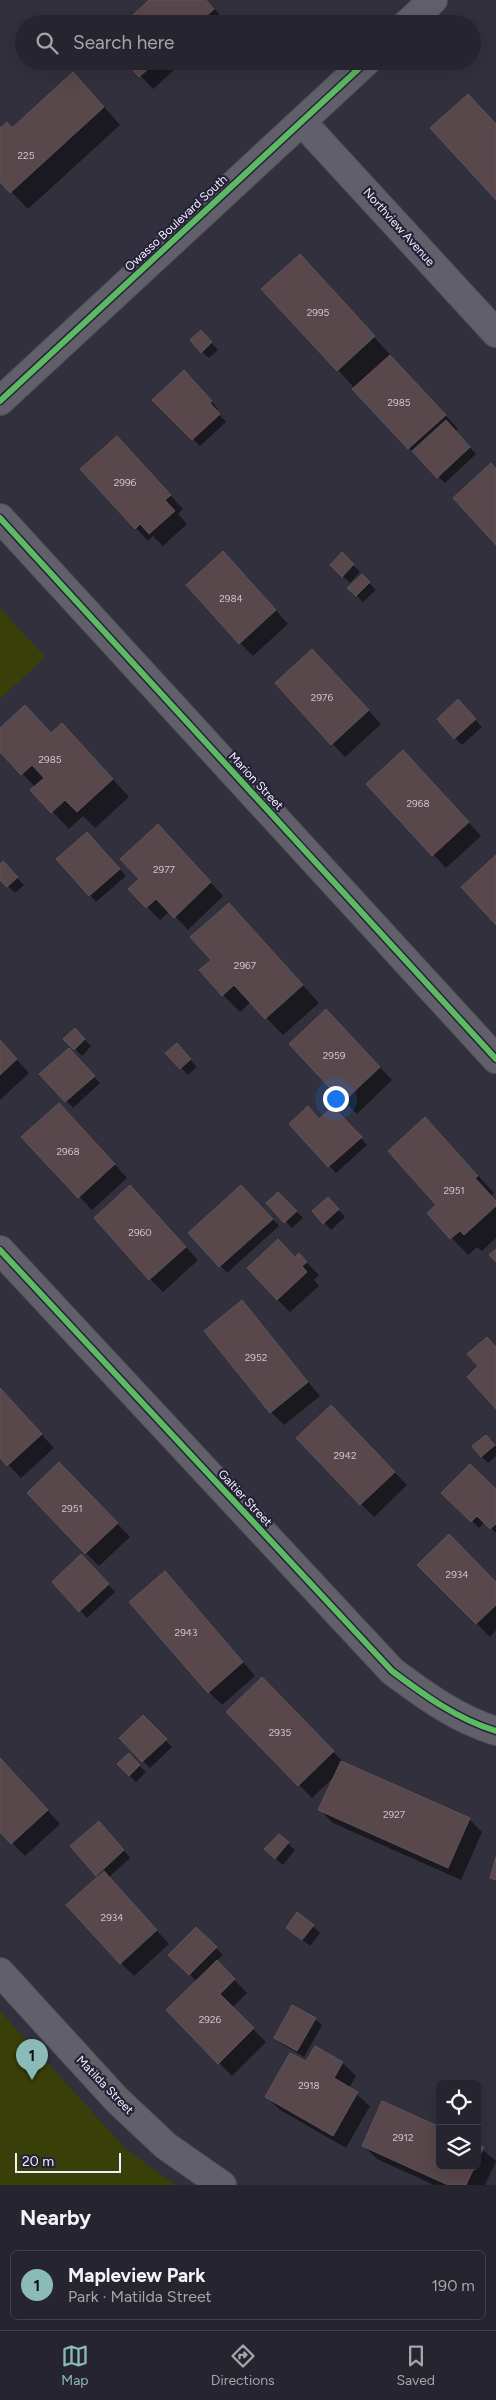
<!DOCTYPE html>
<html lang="en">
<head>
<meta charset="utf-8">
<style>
  body { margin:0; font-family:Figtree,sans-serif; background:#2e2c36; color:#f1f3f6 }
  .controls { position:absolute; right:15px; bottom:15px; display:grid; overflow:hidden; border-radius:8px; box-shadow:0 5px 20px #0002 }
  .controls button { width:45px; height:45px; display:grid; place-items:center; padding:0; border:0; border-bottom:1px solid #42414a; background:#26242e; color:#f1f3f6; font:25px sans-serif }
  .scale { position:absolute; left:15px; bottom:12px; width:106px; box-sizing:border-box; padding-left:5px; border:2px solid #f1effe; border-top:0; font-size:14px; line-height:18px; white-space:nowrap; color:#f1effe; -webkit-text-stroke:4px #252137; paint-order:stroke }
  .you { position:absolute; left:335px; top:1098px; width:18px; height:18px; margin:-12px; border:4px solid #fff; border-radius:50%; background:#1a73e8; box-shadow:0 0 0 8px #1a73e833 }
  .badge { display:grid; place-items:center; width:32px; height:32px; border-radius:50%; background:#8bbbb9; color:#111; font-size:16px; font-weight:700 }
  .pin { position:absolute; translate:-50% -41px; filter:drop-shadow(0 1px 2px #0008) }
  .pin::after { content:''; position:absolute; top:26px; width:18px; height:15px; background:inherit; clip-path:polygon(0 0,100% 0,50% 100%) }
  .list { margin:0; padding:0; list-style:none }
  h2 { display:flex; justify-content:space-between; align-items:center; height:65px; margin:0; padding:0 20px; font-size:21px }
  h2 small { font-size:16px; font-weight:400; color:#a4a4aa }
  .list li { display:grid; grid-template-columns:32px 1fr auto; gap:15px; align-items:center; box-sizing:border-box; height:70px; margin:0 10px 10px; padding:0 10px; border:1px solid #42414a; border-radius:8px }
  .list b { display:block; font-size:19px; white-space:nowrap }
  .list p { margin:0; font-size:16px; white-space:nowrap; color:#a4a4aa }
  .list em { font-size:16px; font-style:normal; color:#a4a4aa }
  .icon { flex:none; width:28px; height:28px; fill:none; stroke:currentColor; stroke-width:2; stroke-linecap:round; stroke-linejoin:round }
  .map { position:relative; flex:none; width:496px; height:2185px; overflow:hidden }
  .search { position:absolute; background:#26242e; box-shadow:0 5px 20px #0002; left:15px; right:15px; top:15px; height:55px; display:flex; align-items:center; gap:12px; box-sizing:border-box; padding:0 18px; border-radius:28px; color:#a4a4aa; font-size:19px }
  .sheet { height:145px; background:#26242e }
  nav { display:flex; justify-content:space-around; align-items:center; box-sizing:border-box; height:70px; border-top:1px solid #42414a; background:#26242e; font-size:14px; color:#a4a4aa }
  nav a { display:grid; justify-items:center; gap:2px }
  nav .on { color:#8bbbb9 }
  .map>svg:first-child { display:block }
  .green { fill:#393f08 }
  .shadow { fill:#0007 }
  .building { fill:#58474b; stroke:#5c555a }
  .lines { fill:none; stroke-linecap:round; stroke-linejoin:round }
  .street-casing { stroke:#4e4d58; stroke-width:30 }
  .secondary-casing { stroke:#4e4d58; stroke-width:30 }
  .street { stroke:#615f69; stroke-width:28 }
  .secondary { stroke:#615f69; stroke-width:28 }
  .cycleway-casing { stroke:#252137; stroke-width:9 }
  .cycleway { stroke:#5cba63; stroke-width:6 }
  .labels { text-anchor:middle; stroke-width:4.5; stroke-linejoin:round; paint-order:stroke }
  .number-label { font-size:10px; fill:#cbc5d1 }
  .street-label { font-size:12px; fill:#f1effe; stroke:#252137 }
</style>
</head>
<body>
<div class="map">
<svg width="496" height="2185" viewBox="0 0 496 2185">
  <rect width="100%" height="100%" fill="#32303d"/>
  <g class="green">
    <path d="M0 608 45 657 0 699Z"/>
    <path d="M0 2011 127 2150 176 2185H0Z"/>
  </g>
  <g class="shadow">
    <path d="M151 0H206L227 23 125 24Z"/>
    <path d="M127 61H184L153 89Z"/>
    <path d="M90 91 120 125 28 209 0 180V129H12Z"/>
    <path d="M300 256 458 429 455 431 476 454 445 483 409 448 338 370Z"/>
    <path d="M208 339 218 350 209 358 202 352Z"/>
    <path d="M191 378 218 409 216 411 226 422 200 446 153 400Z"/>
    <path d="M130 451 183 509 178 514 187 524 163 546 153 536 148 541 82 469Z"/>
    <path d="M342 554 360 572 350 583 331 565Z"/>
    <path d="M236 566 288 624 253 656 240 643Z"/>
    <path d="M362 576 376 590 363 602 349 588Z"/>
    <path d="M325 664 381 724 345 757 276 683Z"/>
    <path d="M25 706 52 734 79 742 129 797 95 828 83 816 69 829 32 790 35 787 0 750V729Z"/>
    <path d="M465 708 482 727 462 745 455 738Z"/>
    <path d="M416 764 481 836 446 868 368 784Z"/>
    <path d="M171 839 223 896 188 930 170 911 160 920 147 907 141 880Z"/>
    <path d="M94 840 126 876 96 902 90 895Z"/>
    <path d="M3 863 24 885 15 893 0 878V866Z"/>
    <path d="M229 904 319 1003 283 1035 251 1002 240 1012 223 995 212 960Z"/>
    <path d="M339 1024 392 1080 357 1114 344 1101Z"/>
    <path d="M75 1030 91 1046 82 1056 65 1039Z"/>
    <path d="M0 1041 29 1073 0 1100Z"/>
    <path d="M183 1052 197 1067 188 1075 167 1053Z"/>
    <path d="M75 1056 100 1083 73 1108 41 1074Z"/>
    <path d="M340 1115 367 1145 336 1173 291 1124Z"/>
    <path d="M72 1117 127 1178 92 1210 23 1137Z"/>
    <path d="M442 1136 494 1193 491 1196 496 1201V1238L482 1251 477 1247 468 1255 429 1214 438 1205Z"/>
    <path d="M130 1187 198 1260 163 1292 150 1279Z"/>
    <path d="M248 1193 279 1226 227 1273 190 1233Z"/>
    <path d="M278 1193 303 1218 292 1228 268 1204Z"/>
    <path d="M335 1206 345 1217 331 1230 314 1212Z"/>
    <path d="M299 1255 319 1275 314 1280 319 1286 290 1312 277 1299 295 1259Z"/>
    <path d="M242 1302 320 1396 284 1425 271 1412Z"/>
    <path d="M0 1389 54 1448 21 1478 0 1456Z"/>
    <path d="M344 1420 407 1485 374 1517 361 1504Z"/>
    <path d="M493 1443 496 1447V1456L488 1463 481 1456Z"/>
    <path d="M72 1476 130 1537 99 1566 86 1553Z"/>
    <path d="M496 1491V1533L485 1522 479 1528 443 1493Z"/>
    <path d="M81 1556 115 1592 87 1618 53 1582Z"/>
    <path d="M419 1565 496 1584V1630L490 1637Z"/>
    <path d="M178 1586 255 1676 222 1705 209 1692Z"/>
    <path d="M275 1692 346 1765 469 1819 482 1832 461 1880 333 1823 320 1810 335 1776 312 1798 228 1712Z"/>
    <path d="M143 1716 172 1747 150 1768 121 1738Z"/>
    <path d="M129 1755 146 1772 136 1782 118 1764Z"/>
    <path d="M0 1759 60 1824 25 1856 0 1830Z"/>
    <path d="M106 1829 130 1858 108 1878 169 1944 134 1976 121 1963 99 1877 71 1847Z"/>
    <path d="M279 1835 295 1850 283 1865 273 1856Z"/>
    <path d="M313 1926 320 1933 310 1946 288 1928Z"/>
    <path d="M196 1928 223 1955 216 1961 247 1993 232 2008 266 2042 232 2076 167 2010 197 1982 170 1954Z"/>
    <path d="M315 2019 322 2025 304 2057 282 2044 275 2038Z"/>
    <path d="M315 2048 343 2063 356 2076 349 2088 370 2106 346 2148 280 2110 267 2097 306 2063Z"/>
    <path d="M477 2145 496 2161 485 2185H434L377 2159 364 2146 440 2166H477Z"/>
  </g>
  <g class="building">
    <path d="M149 0H206L214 9 198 24H123Z"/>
    <path d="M125 61H157L139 77Z"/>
    <path d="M73 72 104 107 10 193 0 182V128L7 122 12 128Z"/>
    <path d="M468 94 496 124V200L430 128Z"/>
    <path d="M300 254 375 336 337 371 261 289Z"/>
    <path d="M201 330 212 342 201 353 190 340Z"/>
    <path d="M390 355 446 415 408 449 352 389Z"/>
    <path d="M184 370 212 401 210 403 220 414 192 440 152 400Z"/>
    <path d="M446 420 470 447 437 478 412 451Z"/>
    <path d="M117 436 171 495 165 500 175 511 149 534 140 524 135 529 80 469Z"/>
    <path d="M491 463 496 469V545L453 498Z"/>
    <path d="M223 551 276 610 239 644 186 585Z"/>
    <path d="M342 552 354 564 342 577 330 565Z"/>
    <path d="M362 574 370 582 356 596 347 588Z"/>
    <path d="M312 649 369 710 331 745 275 683Z"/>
    <path d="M458 699 476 719 454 739 437 719Z"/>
    <path d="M25 705 51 733 62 723 113 779 77 812 65 800 51 813 30 790 44 778 32 765 21 775 0 752V728Z"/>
    <path d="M403 750 469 822 432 856 366 784Z"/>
    <path d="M158 824 211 882 174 918 156 899 146 908 128 889 139 879 120 859Z"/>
    <path d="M87 832 120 869 89 896 56 859Z"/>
    <path d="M496 855V925L461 887Z"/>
    <path d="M3 861 18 877 7 887 0 880V864Z"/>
    <path d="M229 903 303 985 265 1019 234 985 222 996 199 970 211 960 190 937Z"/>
    <path d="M326 1009 380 1067 343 1102 289 1044Z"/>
    <path d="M75 1028 85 1039 74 1050 63 1039Z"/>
    <path d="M0 1040 17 1059 0 1075Z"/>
    <path d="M177 1043 191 1059 180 1069 165 1053Z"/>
    <path d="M69 1048 95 1076 65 1102 39 1074Z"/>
    <path d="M59 1103 115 1164 78 1198 21 1137Z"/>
    <path d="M308 1106 319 1119 333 1107 362 1137 328 1167 289 1124Z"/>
    <path d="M425 1117 478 1176 475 1178 496 1201V1206L464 1235 460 1231 450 1239 427 1213 436 1205 388 1151Z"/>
    <path d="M130 1185 186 1247 149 1280 94 1218Z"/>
    <path d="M241 1185 273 1219 219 1267 188 1233Z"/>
    <path d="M278 1192 297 1211 284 1223 266 1203Z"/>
    <path d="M328 1197 339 1209 323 1224 312 1211Z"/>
    <path d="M278 1239 295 1257 299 1253 307 1262 302 1266 307 1272 277 1300 247 1268Z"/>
    <path d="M496 1249V1262L489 1255Z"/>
    <path d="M242 1300 308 1382 270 1413 204 1331Z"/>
    <path d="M487 1337 496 1347V1409L467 1377 478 1366 467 1354Z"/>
    <path d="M0 1388 42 1434 7 1466 0 1458Z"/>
    <path d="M331 1405 395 1472 360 1505 296 1438Z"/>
    <path d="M486 1435 495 1445 481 1457 472 1446Z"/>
    <path d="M59 1462 118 1523 85 1554 27 1493Z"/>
    <path d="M470 1464 496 1489V1524L490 1529 477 1516 471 1522 441 1493Z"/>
    <path d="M449 1534 496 1582V1605L476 1624 417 1565Z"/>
    <path d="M81 1554 109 1584 79 1612 52 1582Z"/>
    <path d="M165 1571 243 1662 208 1693 129 1602Z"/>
    <path d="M262 1677 334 1751 298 1786 226 1712Z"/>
    <path d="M143 1715 167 1739 142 1762 119 1738Z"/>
    <path d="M129 1753 140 1765 129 1776 117 1764Z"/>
    <path d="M0 1758 48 1810 11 1844 0 1832Z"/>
    <path d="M341 1761 470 1818 448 1868 318 1810Z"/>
    <path d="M99 1821 124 1850 96 1876 70 1846Z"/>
    <path d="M279 1834 289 1842 275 1859 264 1849Z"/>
    <path d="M496 1857V1880L490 1878Z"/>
    <path d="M104 1871 157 1930 120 1964 66 1905Z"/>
    <path d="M297 1912 314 1925 302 1940 286 1928Z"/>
    <path d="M196 1927 217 1947 189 1975 168 1955Z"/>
    <path d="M217 1960 235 1979 220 1994 254 2028 218 2064 166 2010Z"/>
    <path d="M292 2005 316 2018 297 2051 274 2038Z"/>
    <path d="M315 2046 343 2062 334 2078 358 2092 333 2136 265 2097 290 2053 306 2061Z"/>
    <path d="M382 2101 440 2127V2166H475L466 2185H448L362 2146Z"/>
    <path d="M477 2144 484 2147 477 2161Z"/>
  </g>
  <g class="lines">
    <g class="street-casing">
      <g id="street">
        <path d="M302 122 496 333"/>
        <path d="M0 518 496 1059"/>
        <path d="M0 1250 392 1671C424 1695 457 1719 496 1731"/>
        <path d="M0 1972 117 2100 166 2146 222 2185"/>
      </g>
    </g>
    <g class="secondary-casing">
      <g id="secondary">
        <path d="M407 24 433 0"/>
        <path d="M0 401 367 61"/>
      </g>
    </g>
    <use href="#street" class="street"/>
    <use href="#secondary" class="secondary"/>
    <g class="cycleway-casing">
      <g id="cycleway">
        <path d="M0 401 367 61"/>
        <path d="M0 518 496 1059"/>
        <path d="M0 1250 392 1671C424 1695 457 1719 496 1731"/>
      </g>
    </g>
    <use href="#cycleway" class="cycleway"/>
  </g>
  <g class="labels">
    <g class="number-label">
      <text x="26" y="159">225</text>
      <text x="318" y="316">2995</text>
      <text x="399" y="406">2985</text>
      <text x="125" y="486">2996</text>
      <text x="231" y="602">2984</text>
      <text x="322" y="701">2976</text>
      <text x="50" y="763">2985</text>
      <text x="418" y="807">2968</text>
      <text x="164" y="873">2977</text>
      <text x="245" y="969">2967</text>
      <text x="334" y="1059">2959</text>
      <text x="68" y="1155">2968</text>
      <text x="454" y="1194">2951</text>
      <text x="140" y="1236">2960</text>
      <text x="256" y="1361">2952</text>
      <text x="345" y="1459">2942</text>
      <text x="72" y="1512">2951</text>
      <text x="457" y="1578">2934</text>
      <text x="186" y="1636">2943</text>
      <text x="280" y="1736">2935</text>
      <text x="394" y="1818">2927</text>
      <text x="112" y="1921">2934</text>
      <text x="210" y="2023">2926</text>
      <text x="309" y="2089">2918</text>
      <text x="403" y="2141">2912</text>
    </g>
    <g class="street-label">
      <text transform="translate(176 223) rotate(-43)" y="4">Owasso Boulevard South</text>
      <text transform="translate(399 227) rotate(48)" y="4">Northview Avenue</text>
      <text transform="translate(256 781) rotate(47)" y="4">Marion Street</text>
      <text transform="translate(245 1498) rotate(47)" y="4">Galtier Street</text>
      <text transform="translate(105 2085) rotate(46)" y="4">Matilda Street</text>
    </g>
  </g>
</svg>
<div class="controls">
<button><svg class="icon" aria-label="locate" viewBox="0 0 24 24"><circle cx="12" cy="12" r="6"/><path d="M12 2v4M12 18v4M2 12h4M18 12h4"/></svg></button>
<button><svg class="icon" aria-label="layers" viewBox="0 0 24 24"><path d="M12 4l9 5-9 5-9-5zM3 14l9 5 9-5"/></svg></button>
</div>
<div class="scale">20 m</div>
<div class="you"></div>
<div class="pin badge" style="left:32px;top:2080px">1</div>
<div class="search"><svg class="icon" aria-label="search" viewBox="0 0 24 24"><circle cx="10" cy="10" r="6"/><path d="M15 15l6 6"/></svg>Search here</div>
</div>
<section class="sheet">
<h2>Nearby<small></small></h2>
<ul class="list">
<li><span class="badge">1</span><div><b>Mapleview Park</b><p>Park · Matilda Street</p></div><em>190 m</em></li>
</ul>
</section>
<nav>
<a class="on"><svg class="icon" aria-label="map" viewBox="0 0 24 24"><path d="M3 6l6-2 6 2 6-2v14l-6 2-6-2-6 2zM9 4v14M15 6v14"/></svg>Map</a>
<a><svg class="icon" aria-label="directions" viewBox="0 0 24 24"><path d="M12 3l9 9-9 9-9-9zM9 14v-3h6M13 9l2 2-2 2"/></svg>Directions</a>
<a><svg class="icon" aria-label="saved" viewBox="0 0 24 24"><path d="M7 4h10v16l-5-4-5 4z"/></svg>Saved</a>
</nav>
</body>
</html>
